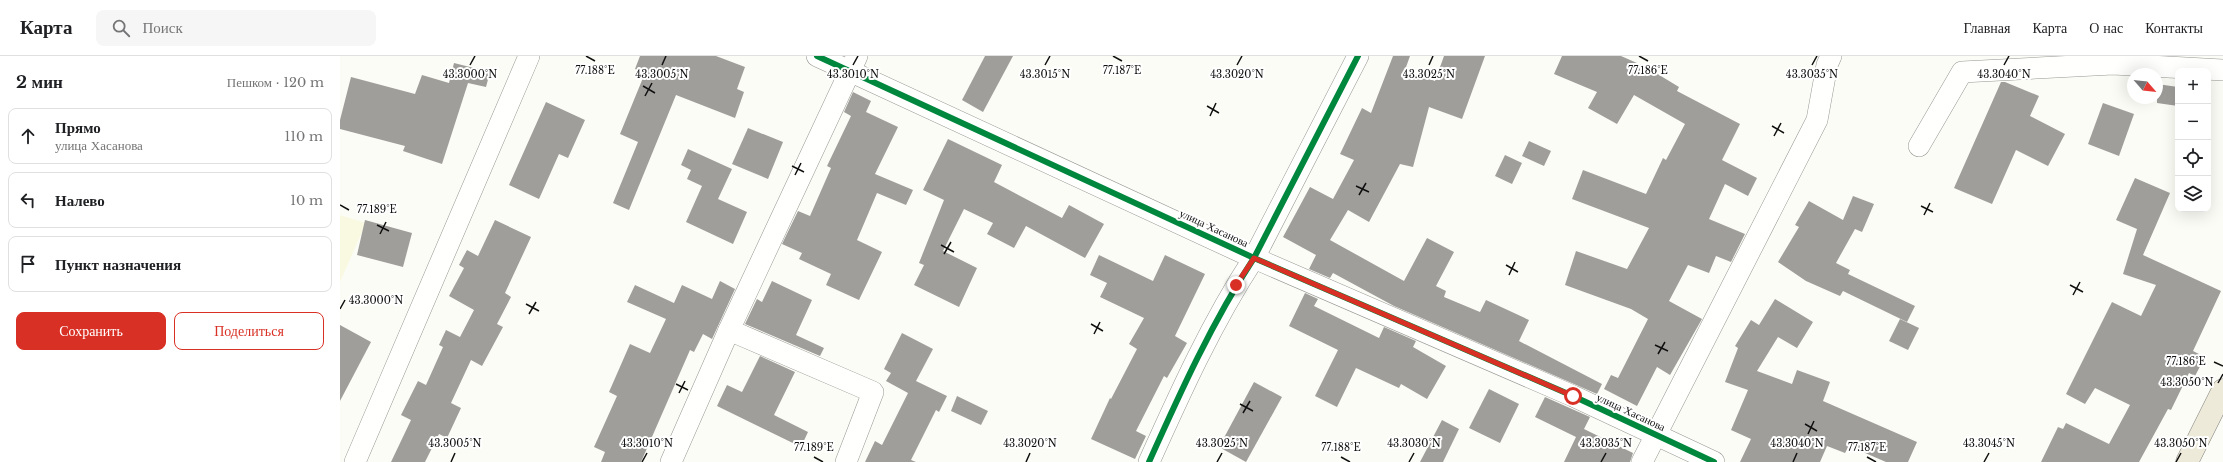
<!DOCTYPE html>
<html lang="ru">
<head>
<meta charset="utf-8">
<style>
  body { margin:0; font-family:"Libre Baskerville",serif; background:#f6f6f6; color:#202124 }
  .controls { position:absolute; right:12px; top:12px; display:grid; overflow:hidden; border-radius:8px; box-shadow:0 4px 16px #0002 }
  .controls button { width:36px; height:36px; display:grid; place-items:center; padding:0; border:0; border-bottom:1px solid #e0e0e0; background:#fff; color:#202124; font:20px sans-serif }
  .compass { position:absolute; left:1787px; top:12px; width:36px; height:36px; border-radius:50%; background:#fff; box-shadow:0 4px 16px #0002; rotate:118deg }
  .stop { position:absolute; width:12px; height:12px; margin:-9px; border:3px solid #d93025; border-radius:50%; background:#fff }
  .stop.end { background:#d93025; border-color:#fff; box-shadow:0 1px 4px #0008 }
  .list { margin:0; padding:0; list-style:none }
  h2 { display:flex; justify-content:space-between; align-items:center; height:52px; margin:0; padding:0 16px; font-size:17px }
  h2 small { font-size:13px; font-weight:400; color:#757577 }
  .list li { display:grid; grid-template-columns:26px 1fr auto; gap:12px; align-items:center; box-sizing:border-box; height:56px; margin:0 8px 8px; padding:0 8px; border:1px solid #e0e0e0; border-radius:8px }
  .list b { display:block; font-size:15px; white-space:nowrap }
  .list p { margin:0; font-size:13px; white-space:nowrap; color:#757577 }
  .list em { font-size:13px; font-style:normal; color:#757577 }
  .actions { display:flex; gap:8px; padding:12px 16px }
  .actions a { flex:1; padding:9px 0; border:1px solid #d93025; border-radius:8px; text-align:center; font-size:14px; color:#d93025 }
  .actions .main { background:#d93025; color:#fff }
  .icon { flex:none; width:22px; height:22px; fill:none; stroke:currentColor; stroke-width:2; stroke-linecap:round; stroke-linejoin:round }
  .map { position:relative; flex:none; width:1883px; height:406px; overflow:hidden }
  header { display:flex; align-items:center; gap:24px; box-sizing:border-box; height:56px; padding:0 20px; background:#fff; border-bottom:1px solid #e0e0e0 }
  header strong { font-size:19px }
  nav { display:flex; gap:22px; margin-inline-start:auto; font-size:14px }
  .search { width:280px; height:36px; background:#f6f6f6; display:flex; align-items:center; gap:10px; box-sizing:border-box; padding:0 14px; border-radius:8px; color:#757577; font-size:15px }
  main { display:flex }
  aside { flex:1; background:#fff }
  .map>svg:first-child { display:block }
  .farmland { fill:#f9f9e2 }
  .building { fill:#a09e9b }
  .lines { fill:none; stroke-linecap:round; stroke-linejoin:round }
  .minor-casing { stroke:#969694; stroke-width:22 }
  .primary-casing { stroke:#848481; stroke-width:23 }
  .minor { stroke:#fffffe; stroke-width:21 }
  .primary { stroke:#eeeada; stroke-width:22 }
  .cycleway-casing { stroke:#fff; stroke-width:8 }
  .cycleway { stroke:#00873e; stroke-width:6 }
  .route { stroke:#d93025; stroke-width:5 }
  .ticks { fill:none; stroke:#101010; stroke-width:1.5 }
  .labels { text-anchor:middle; stroke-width:4; stroke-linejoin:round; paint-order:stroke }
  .street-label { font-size:11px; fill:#101010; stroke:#fff }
  .ticks-label { font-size:10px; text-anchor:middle; fill:#101010; stroke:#fff; stroke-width:4; stroke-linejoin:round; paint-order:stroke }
</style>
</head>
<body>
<header>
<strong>Карта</strong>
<div class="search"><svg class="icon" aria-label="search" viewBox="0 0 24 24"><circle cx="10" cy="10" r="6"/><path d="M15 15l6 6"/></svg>Поиск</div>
<nav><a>Главная</a><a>Карта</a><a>О нас</a><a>Контакты</a></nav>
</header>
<main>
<aside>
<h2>2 мин<small>Пешком · 120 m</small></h2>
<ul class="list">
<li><svg class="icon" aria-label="ahead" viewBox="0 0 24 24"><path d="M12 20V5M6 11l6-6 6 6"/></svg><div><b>Прямо</b><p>улица Хасанова</p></div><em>110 m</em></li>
<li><svg class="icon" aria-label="left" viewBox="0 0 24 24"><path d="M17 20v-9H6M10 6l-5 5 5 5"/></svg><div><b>Налево</b></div><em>10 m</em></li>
<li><svg class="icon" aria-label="arrive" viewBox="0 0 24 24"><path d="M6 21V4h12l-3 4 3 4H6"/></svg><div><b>Пункт назначения</b></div></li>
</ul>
<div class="actions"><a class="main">Сохранить</a><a>Поделиться</a></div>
</aside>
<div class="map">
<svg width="1883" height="406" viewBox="0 0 1883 406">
  <rect width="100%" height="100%" fill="#fcfcf6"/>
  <path class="farmland" d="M0 159 26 167 0 226Z"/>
  <g class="building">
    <path d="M300 0H376L405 11 397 33 404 36 395 62 336 39 289 154 273 147 298 86 280 78 305 17 295 13Z"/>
    <path d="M645 0H673L643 56 622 44Z"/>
    <path d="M1053 0H1070L1065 14 1095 25 1104 0H1145L1122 63 1089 51 1073 111 1060 108 1029 166 1008 154 990 184 1064 225 1087 182 1114 196 1096 230 1106 235 1104 241 1140 256 1146 244 1189 264 1179 285 1262 328 1257 338 1054 250 993 217 990 222 969 213 976 199 943 181 970 131 993 143 1014 104 1000 98 1022 52 1031 57Z"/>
    <path d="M1222 0H1281L1306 11 1339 31 1337 35 1400 68 1382 104 1417 122 1408 140 1385 128 1369 163 1405 178 1391 206 1376 200 1369 217 1348 209 1329 245 1362 263 1330 319 1317 311 1297 350 1264 333 1271 319 1278 322 1308 263 1291 253 1225 229 1236 195 1287 213 1309 172 1232 143 1243 114 1306 138 1323 102 1326 104 1345 68 1294 39 1277 68 1248 52 1257 36 1214 18Z"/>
    <path d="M114 7 150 16 146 31 128 27 102 108 63 95 65 90 0 73V64L11 21 75 38 82 19 109 27Z"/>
    <path d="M1661 26H1665L1699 40 1690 60 1725 78 1708 110 1676 94 1652 148 1614 132Z"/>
    <path d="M1817 28 1838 31V50L1817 47Z"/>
    <path d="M513 36 531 45 526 56 558 71 535 118 573 134 566 149 537 137 517 184 542 196 519 244 486 229 491 218 459 203 462 197 442 188 458 155 470 160 491 112 487 110 511 60 504 56Z"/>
    <path d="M206 46 245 64 228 102 219 98 199 143 169 129Z"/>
    <path d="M1763 47 1794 58 1779 100 1748 88Z"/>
    <path d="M408 72 443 86 428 123 392 108Z"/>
    <path d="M608 83 662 109 654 126 722 162 729 149 764 168 745 202 686 170 674 192 647 178 653 167 624 153 603 195 637 212 619 251 574 229 584 209 579 207 604 144 583 134Z"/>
    <path d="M1189 85 1211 95 1204 110 1182 100Z"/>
    <path d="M348 93 392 113 378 143 407 156 393 188 346 166 362 130 347 123 351 114 341 109Z"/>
    <path d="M1165 99 1182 107 1172 128 1155 120Z"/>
    <path d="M1795 122 1830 137 1803 199 1881 235 1853 295 1865 301 1855 320 1849 317 1831 354 1828 353 1799 406H1701L1718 371 1723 373 1726 367 1769 388 1790 349 1755 332 1745 348 1726 338 1772 246 1801 260 1816 229 1783 218 1797 173 1776 164Z"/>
    <path d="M1513 140 1534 148 1522 176 1515 173 1496 207 1510 214 1508 218 1575 250 1567 266 1503 235 1500 240 1466 225 1438 206 1459 171 1455 169 1469 145 1503 164Z"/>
    <path d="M25 164 72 177 63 211 17 199Z"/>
    <path d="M155 164 191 181 165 237 171 241 157 268 163 271 142 310 131 304 111 347 121 352 107 382 99 378 85 406H51L71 364 61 359 78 325 86 329 103 291 99 289 106 274 120 281 134 254 109 240 124 212 119 209 127 194 138 200Z"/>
    <path d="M759 199 813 225 825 199 865 218 835 280 847 287 827 322 824 320 796 375 806 380 795 403 751 383 770 342 771 343 797 293 789 288 804 262 760 241 767 227 750 219Z"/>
    <path d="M380 225 395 233 372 283 363 278 354 296 350 294 301 406H261L265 396 254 391 277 340 269 336 290 288 310 297 326 263 287 246 295 229 334 247 342 229 372 243Z"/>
    <path d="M432 225 472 244 456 279 484 292 480 300 405 268 417 243 422 246Z"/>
    <path d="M965 237 978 243 974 250 1039 282 1044 271 1076 285 1073 291 1106 310 1087 343 1061 328 1059 332 1016 312 997 351 975 340 998 294 949 270Z"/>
    <path d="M1435 243 1473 266 1457 292 1438 281 1417 315 1452 328 1457 314 1490 326 1483 345 1577 386 1568 406H1546L1509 390 1505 397 1487 390 1480 406H1400L1411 383 1391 374 1408 334 1385 326 1398 292 1395 290 1411 264 1419 269Z"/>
    <path d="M1560 263 1579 272 1568 294 1549 285Z"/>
    <path d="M0 269 31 286 0 345Z"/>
    <path d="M562 277 593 293 576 325 607 340 599 356 596 354 571 404 576 406H525L535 385 542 389 568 337 546 325 551 317 544 313Z"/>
    <path d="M420 300 455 316 434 359 468 376 461 391 377 350 387 329 402 336Z"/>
    <path d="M914 326 942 341 906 406 879 391Z"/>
    <path d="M1149 333 1179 348 1160 387 1129 372Z"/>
    <path d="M617 340 648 355 641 369 611 355Z"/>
    <path d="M1205 341 1250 361 1244 373 1293 397 1290 406H1224L1236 381 1195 361Z"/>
    <path d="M1102 364 1119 373 1103 406H1080Z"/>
  </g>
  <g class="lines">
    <g class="minor-casing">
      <g id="minor">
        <path d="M477 0 914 202 1233 340 1374 406"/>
        <path d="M1579 90 1622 16 1773 8 1883 14"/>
        <path d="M389 274 533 336 506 406"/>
        <path d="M15 406 189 0"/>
        <path d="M331 406 389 274 517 0"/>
        <path d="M809 406C840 337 872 266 914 202L1018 0"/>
        <path d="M1302 406 1477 64 1487 9 1491 0"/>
      </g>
    </g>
    <g class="primary-casing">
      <path id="primary" d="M1847 406 1883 334"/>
    </g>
    <use href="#minor" class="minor"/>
    <use href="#primary" class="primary"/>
    <g class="cycleway-casing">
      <g id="cycleway">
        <path d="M477 0 914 202 1233 340 1374 406"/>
        <path d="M809 406C840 337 872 266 914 202L1018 0"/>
      </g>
    </g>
    <use href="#cycleway" class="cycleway"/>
  </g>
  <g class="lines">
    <path class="route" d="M896 229 914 202 1233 340"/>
  </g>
  <path class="ticks" d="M246 0 255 5M773 0 782 5M1299 0 1308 5M130 9 135 0M322 9 326 0M513 9 518 0M705 9 710 0M897 9 902 0M1089 9 1093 0M1472 9 1477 0M1664 9 1669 0M303 30 315 37M305 40 312 27M867 50 879 57M870 60 876 47M1432 70 1444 77M1434 80 1441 67M452 110 464 116M455 119 461 107M1016 130 1029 136M1019 139 1026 127M0 149 9 154M1581 150 1593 156M1584 159 1590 147M37 169 49 175M40 178 46 166M601 189 614 196M604 198 611 186M1166 209 1178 216M1169 219 1175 206M1730 229 1743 236M1733 239 1740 226M186 248 199 255M0 253 5 244M189 258 196 246M751 268 763 275M754 278 760 266M1315 289 1328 295M1318 298 1325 286M1874 306 1883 310M1878 327 1883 318M336 328 348 334M339 337 345 325M900 348 913 355M903 357 910 345M1465 368 1477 375M1468 378 1474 365M474 401 483 406M1001 401 1010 406M1527 401 1536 406M111 406 115 397M302 406 307 397M686 406 690 397M877 406 882 397M1069 406 1074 397M1261 406 1266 397M1453 406 1457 397M1644 406 1649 397M1836 406 1841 397"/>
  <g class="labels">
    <g class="street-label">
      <text transform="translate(874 172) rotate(25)" y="4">улица Хасанова</text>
      <text transform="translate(1291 356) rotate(25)" y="4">улица Хасанова</text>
    </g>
  </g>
  <g class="ticks-label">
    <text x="1308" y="18">77.186°E</text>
    <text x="255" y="18">77.188°E</text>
    <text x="782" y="18">77.187°E</text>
    <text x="130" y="22">43.3000°N</text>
    <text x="322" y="22">43.3005°N</text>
    <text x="513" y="22">43.3010°N</text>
    <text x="705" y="22">43.3015°N</text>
    <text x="897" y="22">43.3020°N</text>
    <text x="1089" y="22">43.3025°N</text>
    <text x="1472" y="22">43.3035°N</text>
    <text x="1664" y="22">43.3040°N</text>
    <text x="37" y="157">77.189°E</text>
    <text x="36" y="248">43.3000°N</text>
    <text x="1846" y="309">77.186°E</text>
    <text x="1847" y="330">43.3050°N</text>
    <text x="115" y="391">43.3005°N</text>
    <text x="307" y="391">43.3010°N</text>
    <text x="690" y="391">43.3020°N</text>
    <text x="882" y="391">43.3025°N</text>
    <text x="1074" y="391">43.3030°N</text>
    <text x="1266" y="391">43.3035°N</text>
    <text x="1457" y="391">43.3040°N</text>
    <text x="1649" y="391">43.3045°N</text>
    <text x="1841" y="391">43.3050°N</text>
    <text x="474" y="395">77.189°E</text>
    <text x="1001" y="395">77.188°E</text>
    <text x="1527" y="395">77.187°E</text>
  </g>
</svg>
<div class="controls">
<button>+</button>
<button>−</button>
<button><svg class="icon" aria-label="locate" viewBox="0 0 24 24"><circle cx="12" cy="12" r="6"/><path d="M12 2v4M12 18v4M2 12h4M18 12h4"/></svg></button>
<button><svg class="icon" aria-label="layers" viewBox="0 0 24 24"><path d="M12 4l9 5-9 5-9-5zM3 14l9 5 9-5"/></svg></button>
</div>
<svg class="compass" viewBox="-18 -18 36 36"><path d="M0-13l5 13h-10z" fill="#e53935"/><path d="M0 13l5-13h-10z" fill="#757577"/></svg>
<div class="stop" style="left:1233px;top:340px"></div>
<div class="stop end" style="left:896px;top:229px"></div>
</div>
</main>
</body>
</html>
